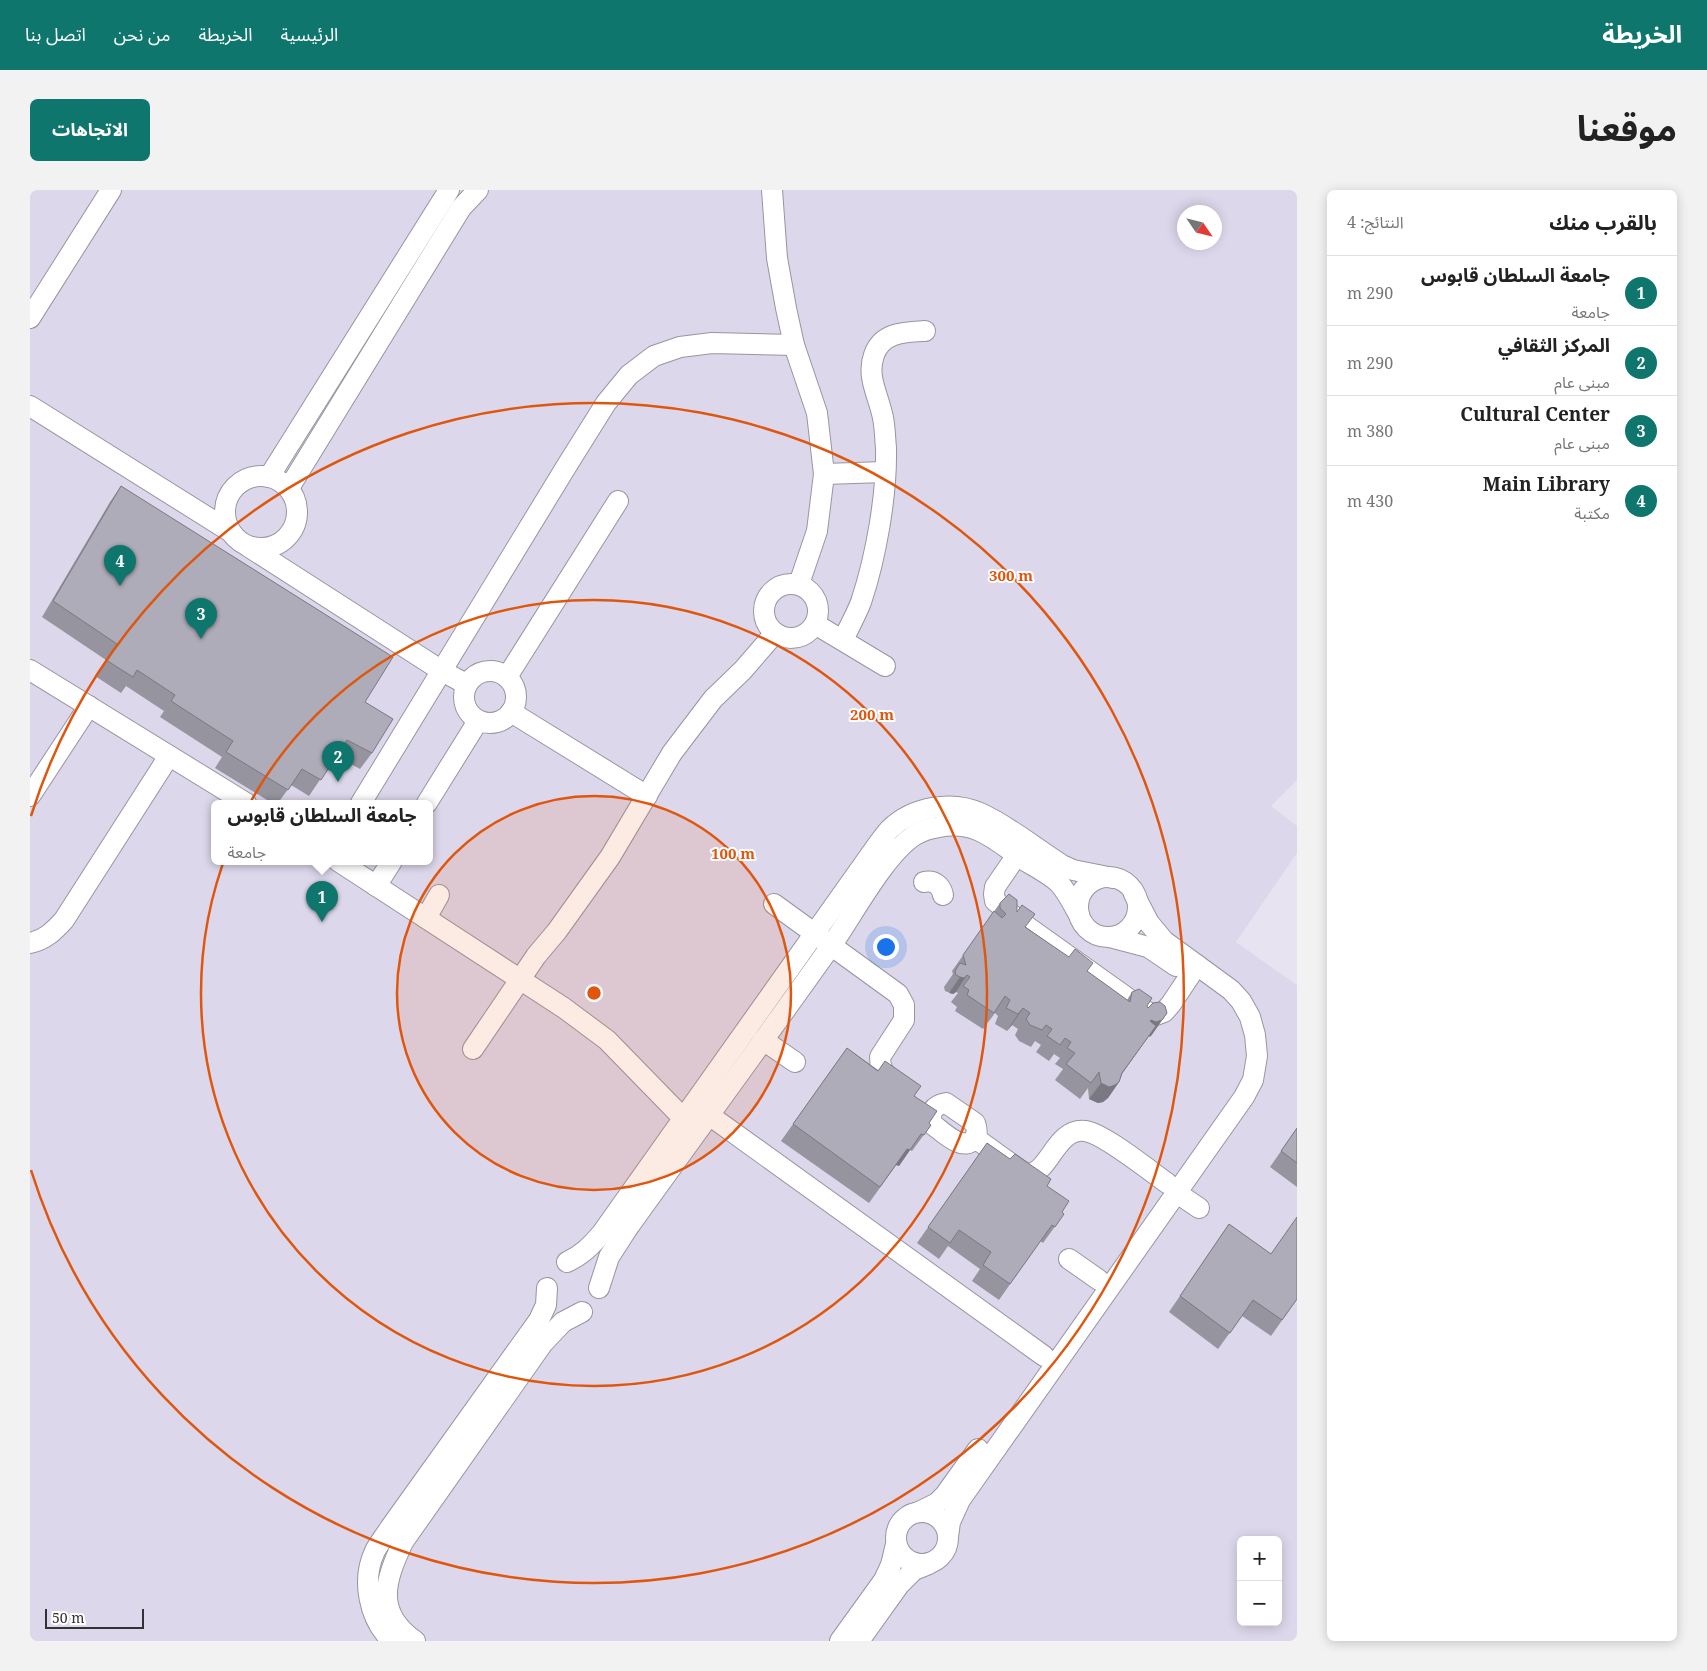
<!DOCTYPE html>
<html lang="ar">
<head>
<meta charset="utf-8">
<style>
  body { margin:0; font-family:"Noto Serif","Noto Sans Arabic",serif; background:#f2f2f2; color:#222; direction:rtl }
  .controls { position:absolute; right:15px; bottom:15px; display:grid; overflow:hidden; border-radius:8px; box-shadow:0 2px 12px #0003 }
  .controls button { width:45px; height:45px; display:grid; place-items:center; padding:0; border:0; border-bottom:1px solid #e0e0e0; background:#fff; color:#222; font:25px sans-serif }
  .compass { position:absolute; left:1147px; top:15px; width:45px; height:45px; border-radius:50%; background:#fff; box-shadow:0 2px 12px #0003; rotate:125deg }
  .scale { position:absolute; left:15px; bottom:12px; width:99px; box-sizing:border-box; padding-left:5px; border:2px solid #323136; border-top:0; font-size:14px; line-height:18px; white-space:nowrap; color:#323136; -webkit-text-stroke:4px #fff; paint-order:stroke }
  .you { position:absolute; left:855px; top:756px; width:18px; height:18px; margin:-12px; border:4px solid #fff; border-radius:50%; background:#1a73e8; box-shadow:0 0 0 8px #1a73e833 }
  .badge { display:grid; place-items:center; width:32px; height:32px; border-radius:50%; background:#0f766e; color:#fff; font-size:16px; font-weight:700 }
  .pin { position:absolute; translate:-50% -41px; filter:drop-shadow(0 1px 2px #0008) }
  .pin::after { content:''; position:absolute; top:26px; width:18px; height:15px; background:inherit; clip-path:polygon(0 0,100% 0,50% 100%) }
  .popup { position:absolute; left:181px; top:610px; width:222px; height:65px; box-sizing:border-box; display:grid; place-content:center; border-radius:8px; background:#fff; filter:drop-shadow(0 1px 4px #0005); font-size:16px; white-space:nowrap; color:#767676 }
  .popup b { font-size:19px; color:#222 }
  .popup::after { content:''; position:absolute; left:50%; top:100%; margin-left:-10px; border:10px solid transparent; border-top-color:#fff }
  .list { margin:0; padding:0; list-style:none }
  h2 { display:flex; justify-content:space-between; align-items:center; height:65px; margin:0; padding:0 20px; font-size:21px }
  h2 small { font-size:16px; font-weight:400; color:#767676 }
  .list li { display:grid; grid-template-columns:32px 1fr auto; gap:15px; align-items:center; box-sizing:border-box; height:70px; padding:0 20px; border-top:1px solid #e0e0e0 }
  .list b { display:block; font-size:19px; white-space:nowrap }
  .list p { margin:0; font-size:16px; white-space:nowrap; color:#767676 }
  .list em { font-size:16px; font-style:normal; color:#767676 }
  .map { position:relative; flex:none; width:1267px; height:1451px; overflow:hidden; direction:ltr; border-radius:8px }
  header { display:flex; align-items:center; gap:30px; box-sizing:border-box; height:70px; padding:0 25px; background:#0f766e; color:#fff }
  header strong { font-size:24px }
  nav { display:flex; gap:28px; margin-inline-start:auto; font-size:18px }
  .intro { display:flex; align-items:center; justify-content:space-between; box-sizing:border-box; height:120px; padding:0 30px }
  h1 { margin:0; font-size:35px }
  .button { padding:12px 22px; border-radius:8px; background:#0f766e; color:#fff; font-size:18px; font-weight:700 }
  main { display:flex; gap:30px; padding:0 30px }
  aside { flex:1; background:#fff; border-radius:8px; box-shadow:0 2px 12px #0003 }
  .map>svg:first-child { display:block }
  .built { fill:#ddd7eb; fill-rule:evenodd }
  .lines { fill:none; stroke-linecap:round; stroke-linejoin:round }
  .minor-casing { stroke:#9895a1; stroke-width:22 }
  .minor { stroke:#fff; stroke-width:20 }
  .wall { fill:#96949f }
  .shaded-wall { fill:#7a7882 }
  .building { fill:#afacb9; stroke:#7a7882 }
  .ring { fill:none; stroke:#df570e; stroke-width:2.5 }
  .centre { fill:#df570e; stroke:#fff; stroke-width:2.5 }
  .ring-label { font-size:15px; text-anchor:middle; font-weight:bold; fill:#df570e; stroke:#fff; stroke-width:4; stroke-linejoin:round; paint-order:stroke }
</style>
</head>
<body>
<header>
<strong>الخريطة</strong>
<nav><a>الرئيسية</a><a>الخريطة</a><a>من نحن</a><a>اتصل بنا</a></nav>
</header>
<div class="intro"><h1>موقعنا</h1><a class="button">الاتجاهات</a></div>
<main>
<aside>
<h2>بالقرب منك<small>النتائج: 4</small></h2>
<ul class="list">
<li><span class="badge">1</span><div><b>جامعة السلطان قابوس</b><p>جامعة</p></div><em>290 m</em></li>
<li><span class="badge">2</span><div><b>المركز الثقافي</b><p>مبنى عام</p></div><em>290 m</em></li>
<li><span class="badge">3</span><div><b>Cultural Center</b><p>مبنى عام</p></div><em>380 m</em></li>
<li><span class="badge">4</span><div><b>Main Library</b><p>مكتبة</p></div><em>430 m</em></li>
</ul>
</aside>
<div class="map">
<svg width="1267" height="1451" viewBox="0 0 1267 1451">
  <rect width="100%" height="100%" fill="#e7e3f1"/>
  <path class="built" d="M0 0H1267V590L1241 616 1267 636V663L1206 752 1267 795V1451H0ZM1154 22H1184V52H1154ZM184 613H400V671H184ZM1211 1350H1248V1432H1211Z"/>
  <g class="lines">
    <g class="minor-casing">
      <g id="minor">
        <path d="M742 0 747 68 756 118 764 155 787 223 794 284 787 341 769 394"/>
        <path d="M0 128 81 0"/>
        <path d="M0 216 201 342"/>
        <path d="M794 284 855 282"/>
        <circle cx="231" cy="322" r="36"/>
        <path d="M239 287 419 0"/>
        <path d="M259 298 431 18 448 0"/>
        <path d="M219 357 412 481 436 494"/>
        <circle cx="761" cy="421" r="27"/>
        <path d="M785 434 855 476"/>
        <path d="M813 450C819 437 826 425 831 412 846 367 857 305 856 258 855 248 855 237 853 228 849 206 836 187 844 165 852 142 875 142 895 141"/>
        <path d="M0 480 216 613"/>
        <circle cx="460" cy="507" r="26"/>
        <path d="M477 487 588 311"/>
        <path d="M481 522 617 606"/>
        <path d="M0 606 59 516"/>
        <path d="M331 613 536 277 576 213 599 185 624 166 650 157 682 153 764 155"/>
        <path d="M397 613 448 531"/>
        <path d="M987 665 965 697 964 704 965 711 992 733 1117 822 1126 825 1134 822 1141 814 1167 775"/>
        <path d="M308 671 534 818 577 850 653 928"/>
        <circle cx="1078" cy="717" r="30"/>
        <path d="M894 692C904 690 911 695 913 705"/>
        <path d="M346 696 362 671"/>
        <path d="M744 714 868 804 874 815V830L850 867C850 882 857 887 869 895"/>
        <path d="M396 728 409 705"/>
        <path d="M1080 747 1118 757 1146 776"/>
        <path d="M0 753C15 750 24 741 34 730L139 566"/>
        <path d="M733 850 765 872"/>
        <path d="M443 859 506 766 527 741 580 667 642 563 683 509 713 480 745 443"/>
        <path d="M916 913 945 933C947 939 948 944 944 949 933 963 912 941 902 934 899 922 904 915 916 913Z"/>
        <path d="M679 925 1014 1166"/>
        <path d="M945 948 994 983C997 983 1000 984 1002 983 1020 979 1027 938 1055 941 1073 943 1120 981 1137 993"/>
        <path d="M1147 1003 1169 1018"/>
        <path d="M1039 1069 1069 1090"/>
        <path d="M537 1072C552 1065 561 1056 572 1043L848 654C852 649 856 643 860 639 883 617 921 610 950 623 979 636 1005 658 1032 675L1043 680 1083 688"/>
        <path d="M569 1098 579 1067 597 1039C665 944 735 849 803 753 824 723 855 664 885 645 892 641 901 638 909 637 945 630 964 649 991 668 1003 676 1018 683 1029 693 1037 702 1043 714 1049 725"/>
        <circle cx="892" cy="1348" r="26"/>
        <path d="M889 1322 907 1313 915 1305 948 1259"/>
        <path d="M918 1347 920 1332 930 1310 1214 907 1223 890 1227 866 1225 845 1220 827 1211 811 1201 800 1134 751 1119 733 1104 704"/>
        <path d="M362 1451C339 1429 331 1390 345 1361 349 1353 355 1346 360 1338L509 1130 516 1115 517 1098"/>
        <path d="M385 1451C344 1422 355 1391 373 1352L513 1153 533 1132 552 1122"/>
        <path d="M810 1451 854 1390 861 1375 866 1354"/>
        <path d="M829 1451 869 1395 884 1380 899 1374"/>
      </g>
    </g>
    <use href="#minor" class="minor"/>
  </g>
  <g class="wall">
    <path d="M91 296 335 512 342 563 330 579 306 566 279 606 261 595 248 613H242L185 578 192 567 130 527 134 521 96 496 91 503 65 486 76 470 12 427 80 312Z"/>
    <path d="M970 713 987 722 996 737 1097 810 1102 802 1118 818 1137 823 1121 846 1118 847 1092 884 1089 892 1078 908 1073 912 1068 913 1059 909 1058 898 1050 909 1025 890 1033 879 1025 874 1030 868 1024 864 1019 871 1006 862 1011 855 1005 851 1001 857 989 851 985 845 988 839 982 835 977 841 965 834 968 826 965 823 953 839 925 821 927 817 921 812 928 803 926 802 923 804 915 801 914 797 923 784 922 781Z"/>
    <path d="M817 858 885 906 899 933 901 935 882 961 880 960 869 976 866 975 839 1013 751 951Z"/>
    <path d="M1267 938V997L1240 977Z"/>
    <path d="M957 953 1017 996 1032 1022 1034 1024 1013 1053 1010 1051 969 1110 942 1091 950 1079 918 1056 909 1069 887 1053Z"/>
    <path d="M1199 1034 1267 1109 1241 1146 1212 1126 1188 1159 1139 1122Z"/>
  </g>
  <g class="shaded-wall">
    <path d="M937 785 926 802 923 804 919 803 930 787Z"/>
    <path d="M993 818 982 835 977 841 988 824Z"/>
    <path d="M1137 823 1121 846 1118 847 1083 896 1089 892 1078 908 1073 912 1068 913 1059 909 1071 893 1121 830Z"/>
    <path d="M877 959 880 960 869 976 866 975 839 1013Z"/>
  </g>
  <g class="building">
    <path d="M91 296 363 467 335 512 363 529 342 563 317 550 291 590 272 579 258 600 196 562 203 551 141 511 145 505 107 480 103 487 76 470 87 454 23 411Z"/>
    <path d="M979 704 987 710V722L992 715 1005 724 995 737 1039 767 1045 759 1063 773 1057 781 1100 812 1102 802 1109 799 1122 808 1117 816 1118 818 1123 813 1130 812 1135 816 1137 823 1132 830 1126 832 1121 830 1120 831 1126 836 1092 883 1089 892 1085 895 1079 897 1071 893 1069 882 1061 893 1036 874 1045 863 1037 858 1041 852 1035 848 1030 855 1017 846 1022 839 1016 835 1012 840 1000 835 996 829 1000 823 993 818 988 824 976 818 980 810 975 806 964 823 937 805 939 800 933 796 940 787 937 785 934 788 930 787 926 785 925 781 930 773 936 775 933 765 964 721 972 728 976 724 970 718V713Z"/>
    <path d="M817 858 848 881 855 871 891 896 884 906 907 921 899 933 901 935 894 945 891 944 880 960 877 959 850 997 763 934Z"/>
    <path d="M1267 938V973L1251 961Z"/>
    <path d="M957 953 980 969 985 964 1021 989 1017 996 1039 1011 1032 1022 1034 1024 1025 1037 1022 1035 980 1094 953 1075 961 1062 929 1040 920 1053 898 1037Z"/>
    <path d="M1267 1027V1109L1252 1130 1223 1110 1200 1143 1150 1106 1199 1034 1241 1064Z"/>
  </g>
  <circle cx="564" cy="803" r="197" fill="#df570e" fill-opacity=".12"/>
  <g class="ring">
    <circle cx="564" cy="803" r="197"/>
    <circle cx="564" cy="803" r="393"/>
    <path d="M1 626A590 590 0 1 1 1 980"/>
  </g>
  <circle cx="564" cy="803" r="8" class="centre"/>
  <g class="ring-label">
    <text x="981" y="391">300 m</text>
    <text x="842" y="530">200 m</text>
    <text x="703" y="669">100 m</text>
  </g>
</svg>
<div class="controls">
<button>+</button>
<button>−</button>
</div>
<svg class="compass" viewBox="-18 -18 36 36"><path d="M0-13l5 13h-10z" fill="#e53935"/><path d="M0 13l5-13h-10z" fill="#767676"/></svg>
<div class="scale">50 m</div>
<div class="you"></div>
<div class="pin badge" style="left:292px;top:732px">1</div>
<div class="popup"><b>جامعة السلطان قابوس</b>جامعة</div>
<div class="pin badge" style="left:308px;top:592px">2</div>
<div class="pin badge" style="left:171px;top:449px">3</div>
<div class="pin badge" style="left:90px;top:396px">4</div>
</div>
</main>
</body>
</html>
